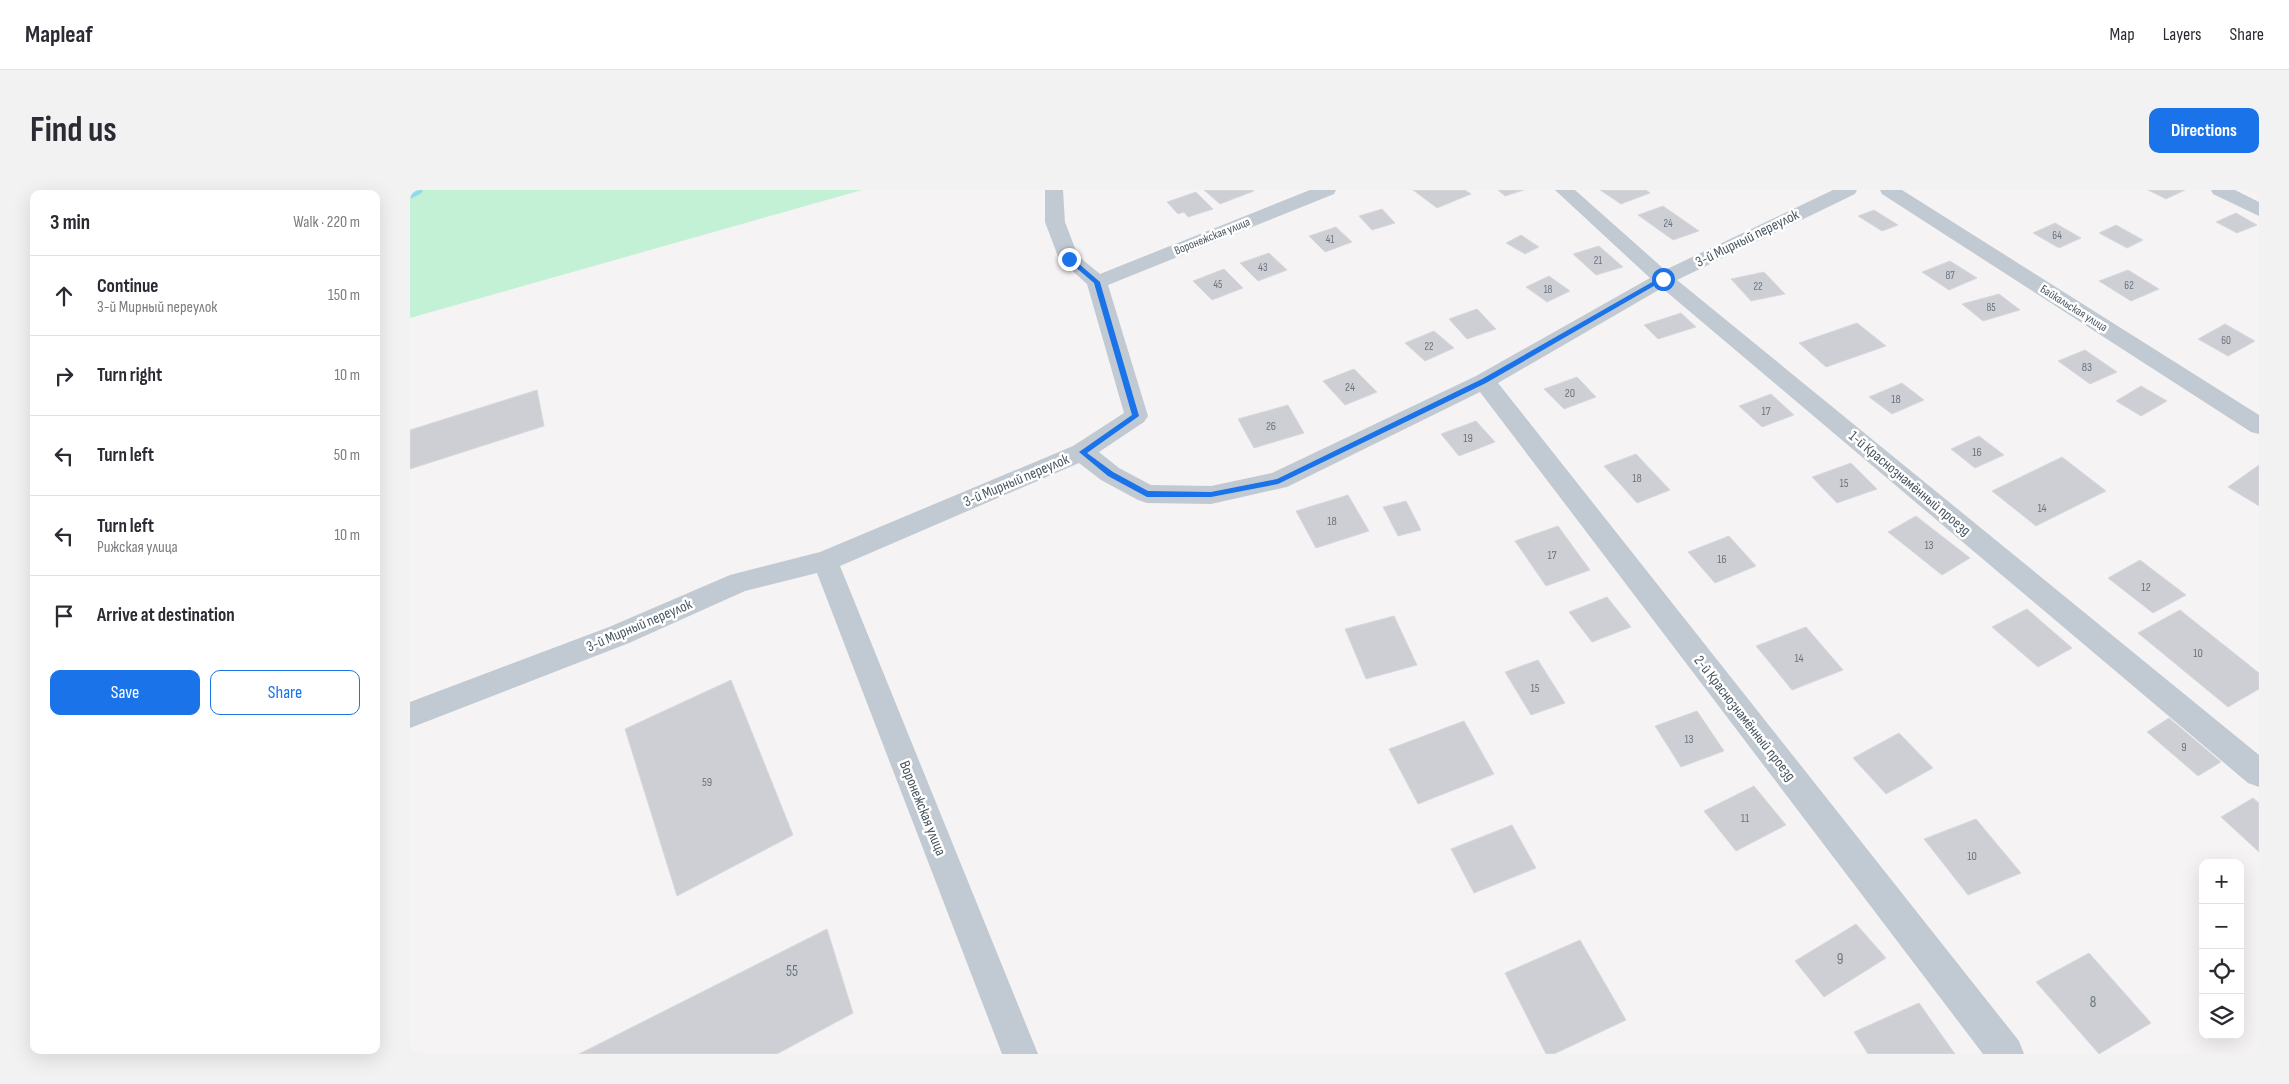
<!DOCTYPE html>
<html lang="en">
<head>
<meta charset="utf-8">
<style>
  body { margin:0; font-family:"Sofia Sans Condensed",sans-serif; background:#f2f2f3; color:#2b2b33 }
  .controls { position:absolute; right:15px; bottom:15px; display:grid; overflow:hidden; border-radius:10px; box-shadow:0 5px 20px #0002 }
  .controls button { width:45px; height:45px; display:grid; place-items:center; padding:0; border:0; border-bottom:1px solid #e1e1e2; background:#fff; color:#2b2b33; font:25px sans-serif }
  .stop { position:absolute; width:15px; height:15px; margin:-11px; border:4px solid #1a73e8; border-radius:50%; background:#fff }
  .stop.end { background:#1a73e8; border-color:#fff; box-shadow:0 1px 5px #0008 }
  .list { margin:0; padding:0; list-style:none }
  h2 { display:flex; justify-content:space-between; align-items:center; height:65px; margin:0; padding:0 20px; font-size:21px }
  h2 small { font-size:16px; font-weight:400; color:#7c7c81 }
  .list li { display:grid; grid-template-columns:32px 1fr auto; gap:15px; align-items:center; box-sizing:border-box; height:80px; padding:0 20px; border-top:1px solid #e1e1e2 }
  .list b { display:block; font-size:19px; white-space:nowrap }
  .list p { margin:0; font-size:16px; white-space:nowrap; color:#7c7c81 }
  .list em { font-size:16px; font-style:normal; color:#7c7c81 }
  .actions { display:flex; gap:10px; padding:15px 20px }
  .actions a { flex:1; padding:11px 0; border:1px solid #1a73e8; border-radius:10px; text-align:center; font-size:18px; color:#1a73e8 }
  .actions .main { background:#1a73e8; color:#fff }
  .icon { flex:none; width:28px; height:28px; fill:none; stroke:currentColor; stroke-width:2; stroke-linecap:round; stroke-linejoin:round }
  .map { position:relative; flex:none; width:1849px; height:864px; overflow:hidden; border-radius:10px }
  header { display:flex; align-items:center; gap:30px; box-sizing:border-box; height:70px; padding:0 25px; background:#fff; border-bottom:1px solid #e1e1e2 }
  header strong { font-size:24px }
  nav { display:flex; gap:28px; margin-inline-start:auto; font-size:18px }
  .intro { display:flex; align-items:center; justify-content:space-between; box-sizing:border-box; height:120px; padding:0 30px }
  h1 { margin:0; font-size:35px }
  .button { padding:12px 22px; border-radius:10px; background:#1a73e8; color:#fff; font-size:18px; font-weight:700 }
  main { display:flex; gap:30px; padding:0 30px }
  aside { flex:1; background:#fff; border-radius:10px; box-shadow:0 5px 20px #0002 }
  .map>svg:first-child { display:block }
  .green { fill:#c3f1d5 }
  .lines { fill:none; stroke-linecap:round; stroke-linejoin:round }
  .stream { stroke:#90daee; stroke-width:9 }
  .building { fill:#cdcfd5; stroke:#d7d9de }
  .street { fill:#c1cad2; fill-rule:evenodd }
  .route { fill:#1a73e8 }
  .labels { text-anchor:middle; stroke-width:5; stroke-linejoin:round; paint-order:stroke }
  .far-number-label { font-size:11px; fill:#6b747e }
  .far-street-label { font-size:12px; fill:#4a5661; stroke:#fff }
  .number-label { font-size:12px; fill:#6b747e }
  .street-label { font-size:15px; fill:#4a5661; stroke:#fff }
  .near-number-label { font-size:15px; fill:#6b747e }
</style>
</head>
<body>
<header>
<strong>Mapleaf</strong>
<nav><a>Map</a><a>Layers</a><a>Share</a></nav>
</header>
<div class="intro"><h1>Find us</h1><a class="button">Directions</a></div>
<main>
<aside>
<h2>3 min<small>Walk · 220 m</small></h2>
<ul class="list">
<li><svg class="icon" aria-label="ahead" viewBox="0 0 24 24"><path d="M12 20V5M6 11l6-6 6 6"/></svg><div><b>Continue</b><p>3-й Мирный переулок</p></div><em>150 m</em></li>
<li><svg class="icon" aria-label="right" viewBox="0 0 24 24"><path d="M7 20v-9h11M14 6l5 5-5 5"/></svg><div><b>Turn right</b></div><em>10 m</em></li>
<li><svg class="icon" aria-label="left" viewBox="0 0 24 24"><path d="M17 20v-9H6M10 6l-5 5 5 5"/></svg><div><b>Turn left</b></div><em>50 m</em></li>
<li><svg class="icon" aria-label="left" viewBox="0 0 24 24"><path d="M17 20v-9H6M10 6l-5 5 5 5"/></svg><div><b>Turn left</b><p>Рижская улица</p></div><em>10 m</em></li>
<li><svg class="icon" aria-label="arrive" viewBox="0 0 24 24"><path d="M6 21V4h12l-3 4 3 4H6"/></svg><div><b>Arrive at destination</b></div></li>
</ul>
<div class="actions"><a class="main">Save</a><a>Share</a></div>
</aside>
<div class="map">
<svg width="1849" height="864" viewBox="0 0 1849 864">
  <rect width="100%" height="100%" fill="#f5f3f3"/>
  <path class="green" d="M0 0H452L0 128Z"/>
  <g class="lines">
    <path class="stream" d="M0 4 8 0"/>
  </g>
  <g class="building">
    <path d="M794 0H842L844 1 810 14Z"/>
    <path d="M1003 0H1055L1061 4 1027 18Z"/>
    <path d="M1088 0H1114L1095 6Z"/>
    <path d="M1190 0H1236L1240 3 1211 14Z"/>
    <path d="M1738 0H1775L1756 9Z"/>
    <path d="M786 2 803 19 778 27 774 22 768 24 757 12Z"/>
    <path d="M1253 16 1289 41 1263 50 1228 25Z"/>
    <path d="M972 19 985 33 962 40 949 26Z"/>
    <path d="M1464 20 1488 35 1472 41 1448 26Z"/>
    <path d="M1826 23 1847 35 1827 43 1806 32Z"/>
    <path d="M1645 33 1671 48 1649 58 1623 43Z"/>
    <path d="M1706 35 1733 50 1717 58 1689 43Z"/>
    <path d="M926 37 942 52 915 62 899 46Z"/>
    <path d="M1111 45 1129 57 1115 64 1096 53Z"/>
    <path d="M1189 56 1213 77 1186 85 1163 64Z"/>
    <path d="M859 63 877 80 848 91 830 73Z"/>
    <path d="M1540 71 1567 88 1539 100 1512 82Z"/>
    <path d="M814 79 833 98 802 110 783 91Z"/>
    <path d="M1718 80 1749 99 1721 111 1689 91Z"/>
    <path d="M1354 82 1375 104 1341 111 1321 89Z"/>
    <path d="M1139 86 1160 101 1137 112 1116 97Z"/>
    <path d="M1589 104 1610 120 1573 131 1552 114Z"/>
    <path d="M1067 119 1086 139 1057 149 1039 129Z"/>
    <path d="M1271 123 1286 137 1248 149 1234 135Z"/>
    <path d="M1447 133 1476 156 1416 177 1389 153Z"/>
    <path d="M1815 134 1845 151 1818 166 1788 149Z"/>
    <path d="M1024 141 1044 158 1015 171 995 153Z"/>
    <path d="M1675 160 1707 182 1680 194 1648 171Z"/>
    <path d="M944 179 967 202 935 215 913 191Z"/>
    <path d="M1167 187 1186 207 1154 219 1134 199Z"/>
    <path d="M1492 193 1514 210 1482 224 1459 207Z"/>
    <path d="M1731 196 1757 211 1731 226 1706 211Z"/>
    <path d="M127 200 134 236 0 279V240Z"/>
    <path d="M1361 204 1384 225 1352 237 1329 216Z"/>
    <path d="M878 215 894 243 844 258 828 229Z"/>
    <path d="M1066 231 1085 252 1049 266 1031 244Z"/>
    <path d="M1569 246 1594 265 1565 278 1541 259Z"/>
    <path d="M1226 264 1260 300 1227 313 1194 276Z"/>
    <path d="M1652 267 1696 301 1626 336 1582 301Z"/>
    <path d="M1441 273 1467 299 1427 313 1402 287Z"/>
    <path d="M1849 275V316L1818 297Z"/>
    <path d="M938 305 959 341 906 358 886 321Z"/>
    <path d="M996 311 1011 340 988 346 973 317Z"/>
    <path d="M1506 326 1560 368 1532 385 1478 342Z"/>
    <path d="M1148 336 1180 380 1136 396 1105 351Z"/>
    <path d="M1319 346 1346 376 1305 393 1278 362Z"/>
    <path d="M1730 370 1776 405 1743 423 1698 388Z"/>
    <path d="M1197 407 1221 437 1182 452 1159 422Z"/>
    <path d="M1617 419 1662 458 1628 477 1582 437Z"/>
    <path d="M1770 420 1849 483V499L1818 517 1728 443Z"/>
    <path d="M984 426 1007 475 956 489 935 439Z"/>
    <path d="M1396 437 1433 480 1382 500 1346 456Z"/>
    <path d="M1128 470 1155 513 1121 525 1095 482Z"/>
    <path d="M321 490 383 645 267 706 215 539Z"/>
    <path d="M1287 521 1314 561 1271 577 1245 536Z"/>
    <path d="M1759 528 1811 572 1788 586 1737 542Z"/>
    <path d="M1054 531 1084 584 1008 614 979 559Z"/>
    <path d="M1489 543 1523 578 1476 604 1443 568Z"/>
    <path d="M1344 596 1376 635 1326 661 1294 621Z"/>
    <path d="M1843 608 1849 613V662L1811 627Z"/>
    <path d="M1566 629 1611 683 1558 705 1514 649Z"/>
    <path d="M1102 635 1126 678 1064 703 1041 659Z"/>
    <path d="M1446 734 1476 768 1414 807 1385 771Z"/>
    <path d="M417 739 443 823 367 864H169Z"/>
    <path d="M1170 750 1216 830 1144 864H1136L1095 783Z"/>
    <path d="M1679 763 1741 833 1689 864 1626 792Z"/>
    <path d="M1509 813 1545 864H1458L1444 842Z"/>
  </g>
  <g class="lines">
    <g class="street">
      <path d="M635 0H653L655 32 668 66 690 84 900 0H926L924 4 698 95 738 226 734 232 689 262 709 278 741 295 801 296 862 283 1066 186 1240 88 1145 0H1165L1255 80 1423 0H1447L1445 4 1267 90 1849 565V597L1838 593 1252 98 1088 193 1609 851 1614 864H1573L1070 202 877 297 801 314 737 313 728 310 691 290 669 273 430 376 628 864H592L407 383 335 401 219 453 0 538V512L199 437 320 385 410 362 663 256 714 223 677 94 649 69 635 32Z"/>
      <path d="M1470 0H1492L1849 225V244L1841 242 1472 4Z"/>
      <path d="M1801 0H1825L1849 12V26L1803 4Z"/>
    </g>
  </g>
  <path class="route" d="M657 67H661L690 92 729 226 677 263 703 282 738 301 801 302 867 289 1072 189 1251 87 1256 89 1076 193 868 294 801 307H737L698 286 669 262 722 225 684 93 657 70Z"/>
  <g class="labels">
    <g class="far-number-label">
      <text x="1258" y="37">24</text>
      <text x="1647" y="49">64</text>
      <text x="920" y="53">41</text>
      <text x="1188" y="74">21</text>
      <text x="853" y="81">43</text>
      <text x="1540" y="89">87</text>
      <text x="808" y="98">45</text>
      <text x="1719" y="99">62</text>
      <text x="1348" y="100">22</text>
      <text x="1138" y="103">18</text>
      <text x="1581" y="121">85</text>
      <text x="1816" y="154">60</text>
      <text x="1019" y="160">22</text>
    </g>
    <g class="far-street-label">
      <text transform="translate(802 46) rotate(-22)" y="4">Воронежская улица</text>
      <text transform="translate(1664 118) rotate(32)" y="4">Байкальская улица</text>
    </g>
    <g class="number-label">
      <text x="1677" y="181">83</text>
      <text x="940" y="201">24</text>
      <text x="1160" y="207">20</text>
      <text x="1486" y="213">18</text>
      <text x="1356" y="225">17</text>
      <text x="861" y="240">26</text>
      <text x="1058" y="252">19</text>
      <text x="1567" y="266">16</text>
      <text x="1227" y="292">18</text>
      <text x="1434" y="297">15</text>
      <text x="1632" y="322">14</text>
      <text x="922" y="335">18</text>
      <text x="1519" y="359">13</text>
      <text x="1142" y="369">17</text>
      <text x="1312" y="373">16</text>
      <text x="1736" y="401">12</text>
      <text x="1788" y="467">10</text>
      <text x="1389" y="472">14</text>
      <text x="1125" y="502">15</text>
      <text x="1279" y="553">13</text>
      <text x="1774" y="561">9</text>
      <text x="297" y="596">59</text>
      <text x="1335" y="632">11</text>
      <text x="1562" y="670">10</text>
    </g>
    <g class="street-label">
      <text transform="translate(1337 48) rotate(-26)" y="5">3-й Мирный переулок</text>
      <text transform="translate(606 290) rotate(-23)" y="5">3-й Мирный переулок</text>
      <text transform="translate(1500 293) rotate(40)" y="5">1-й Краснознамённый проезд</text>
      <text transform="translate(229 435) rotate(-23)" y="5">3-й Мирный переулок</text>
      <text transform="translate(1335 528) rotate(52)" y="5">2-й Краснознамённый проезд</text>
      <text transform="translate(513 618) rotate(68)" y="5">Воронежская улица</text>
    </g>
    <g class="near-number-label">
      <text x="1430" y="774">9</text>
      <text x="382" y="786">55</text>
      <text x="1683" y="817">8</text>
    </g>
  </g>
</svg>
<div class="controls">
<button>+</button>
<button>−</button>
<button><svg class="icon" aria-label="locate" viewBox="0 0 24 24"><circle cx="12" cy="12" r="6"/><path d="M12 2v4M12 18v4M2 12h4M18 12h4"/></svg></button>
<button><svg class="icon" aria-label="layers" viewBox="0 0 24 24"><path d="M12 4l9 5-9 5-9-5zM3 14l9 5 9-5"/></svg></button>
</div>
<div class="stop" style="left:1253px;top:89px"></div>
<div class="stop end" style="left:659px;top:69px"></div>
</div>
</main>
</body>
</html>
